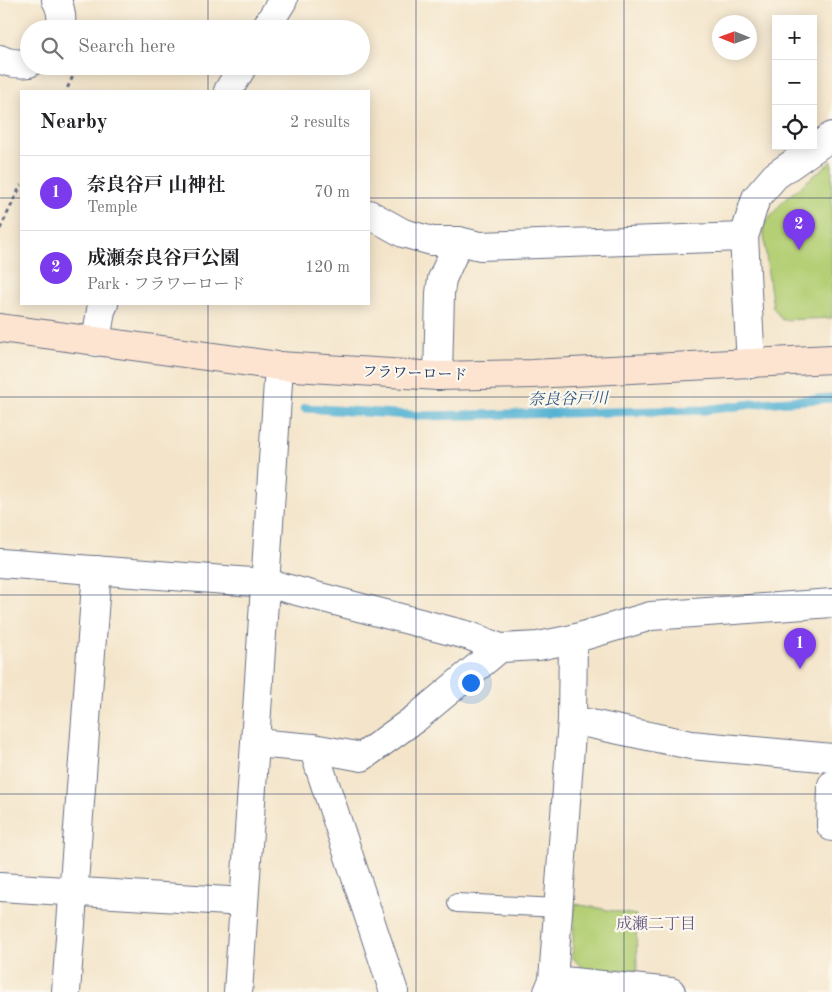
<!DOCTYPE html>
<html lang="en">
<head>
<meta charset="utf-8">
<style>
  body { margin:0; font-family:"Old Standard TT","Noto Serif JP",serif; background:#f2f2f2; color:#202124 }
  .controls { position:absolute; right:15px; top:15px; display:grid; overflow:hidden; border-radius:0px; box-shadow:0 2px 12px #0003 }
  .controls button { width:45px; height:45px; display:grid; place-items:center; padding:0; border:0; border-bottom:1px solid #e0e0e0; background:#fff; color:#202124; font:25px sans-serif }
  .compass { position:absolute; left:712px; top:15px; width:45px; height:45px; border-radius:50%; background:#fff; box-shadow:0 2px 12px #0003; rotate:271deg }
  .you { position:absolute; left:470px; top:682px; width:18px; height:18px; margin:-12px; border:4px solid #fff; border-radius:50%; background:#1a73e8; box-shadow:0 0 0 8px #1a73e833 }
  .badge { display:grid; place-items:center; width:32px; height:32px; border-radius:50%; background:#7c3aed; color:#fff; font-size:16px; font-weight:700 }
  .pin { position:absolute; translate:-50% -41px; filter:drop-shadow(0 1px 2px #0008) }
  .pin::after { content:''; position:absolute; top:26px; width:18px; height:15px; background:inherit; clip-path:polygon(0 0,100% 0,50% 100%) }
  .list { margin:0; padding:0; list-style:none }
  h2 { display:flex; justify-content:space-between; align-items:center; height:65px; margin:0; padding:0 20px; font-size:21px }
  h2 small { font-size:16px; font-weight:400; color:#757577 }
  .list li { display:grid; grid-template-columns:32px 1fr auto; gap:15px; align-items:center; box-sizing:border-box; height:75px; padding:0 20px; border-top:1px solid #e0e0e0 }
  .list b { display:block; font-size:19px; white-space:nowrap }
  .list p { margin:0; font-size:16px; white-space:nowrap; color:#757577 }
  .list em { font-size:16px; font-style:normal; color:#757577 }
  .icon { flex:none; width:28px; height:28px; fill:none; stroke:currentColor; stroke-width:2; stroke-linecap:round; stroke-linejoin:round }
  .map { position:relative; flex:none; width:832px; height:992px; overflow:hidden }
  .search { position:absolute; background:#fff; box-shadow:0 2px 12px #0003; left:20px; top:20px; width:350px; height:55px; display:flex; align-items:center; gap:12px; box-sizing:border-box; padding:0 18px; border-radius:28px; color:#757577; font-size:19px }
  .panel { position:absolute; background:#fff; box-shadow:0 2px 12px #0003; left:20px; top:90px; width:350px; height:215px; border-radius:0px }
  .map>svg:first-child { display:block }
  .green { fill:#b4cf75; stroke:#687f6a }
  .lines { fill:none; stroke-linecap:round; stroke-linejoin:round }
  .stream { stroke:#55b2d3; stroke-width:9 }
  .lane-casing { stroke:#676f84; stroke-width:20 }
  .street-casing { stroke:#676f84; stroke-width:30 }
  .secondary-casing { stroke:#676f84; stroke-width:30 }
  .path { stroke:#676f84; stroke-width:3; stroke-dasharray:4 4; stroke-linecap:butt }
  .lane { stroke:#fff; stroke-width:18 }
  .street { stroke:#fff; stroke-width:28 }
  .secondary { stroke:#fde4d1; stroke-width:28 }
  .grid { fill:none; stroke:#1b2f5e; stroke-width:1; stroke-opacity:0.55 }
  .labels { text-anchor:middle; stroke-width:4.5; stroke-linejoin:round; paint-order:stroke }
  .street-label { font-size:15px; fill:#1b2f5e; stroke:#fbf7ec }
  .water-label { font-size:16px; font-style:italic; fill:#2c5681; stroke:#fbf7ec }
  .neighbourhood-label { font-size:16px; fill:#645684; stroke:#fbf7ec }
</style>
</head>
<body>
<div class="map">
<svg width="832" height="992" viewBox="0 0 832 992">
  <rect width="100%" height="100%" fill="#fbf7ec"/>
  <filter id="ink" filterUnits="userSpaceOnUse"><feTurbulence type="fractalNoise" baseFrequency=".02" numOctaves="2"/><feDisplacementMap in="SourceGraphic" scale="10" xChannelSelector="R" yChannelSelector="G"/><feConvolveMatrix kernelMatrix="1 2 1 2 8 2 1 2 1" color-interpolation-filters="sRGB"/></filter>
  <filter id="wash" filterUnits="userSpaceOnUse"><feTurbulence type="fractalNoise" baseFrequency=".0096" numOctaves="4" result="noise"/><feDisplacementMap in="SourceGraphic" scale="20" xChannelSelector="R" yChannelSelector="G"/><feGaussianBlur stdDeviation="1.12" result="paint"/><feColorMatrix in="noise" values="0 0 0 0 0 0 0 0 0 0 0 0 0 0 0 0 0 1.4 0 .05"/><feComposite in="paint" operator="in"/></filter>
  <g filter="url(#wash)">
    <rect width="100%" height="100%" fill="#f4e5ca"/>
    <g class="green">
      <path d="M832 161V318L782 320 773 307 768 273 763 226 784 200Z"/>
      <path d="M575 904 636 915 637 970H584L572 957Z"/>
    </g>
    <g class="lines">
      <path class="stream" d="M305 408 425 416 704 410 761 403 832 398"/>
    </g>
  </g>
  <g filter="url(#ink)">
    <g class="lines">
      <g class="lane-casing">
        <path id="lane" d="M457 903 559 908"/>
      </g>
      <g class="street-casing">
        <g id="street">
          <path d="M56 0C62 9 62 19 61 29"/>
          <path d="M265 29 283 0"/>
          <path d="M0 59C9 64 19 64 29 63"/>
          <path d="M228 91 243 66"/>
          <path d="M369 214 403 233 432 241H459L480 246 744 237"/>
          <path d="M96 342 101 310 104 304"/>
          <path d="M751 364 744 237 756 198 775 176 832 136"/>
          <path d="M438 376 440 293 442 279 459 241"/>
          <path d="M0 563 266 583 470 636 500 648 538 646 573 639 651 616 832 603"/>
          <path d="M572 720 691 745 832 758"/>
          <path d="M255 743 313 748 362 757 416 718 500 648"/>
          <path d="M313 748 394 992"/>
          <path d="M832 785 831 826 832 827"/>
          <path d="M0 887 244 902"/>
          <path d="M553 980 671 992"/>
          <path d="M66 992 97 570"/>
          <path d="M238 992 255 743 279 366"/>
          <path d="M548 992 553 980 572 720 573 639"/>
        </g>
      </g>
      <g class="secondary-casing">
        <path id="secondary" d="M0 328 279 366 438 376 532 374 832 359"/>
      </g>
      <g class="path">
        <path d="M62 66 73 76 66 91"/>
        <path d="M0 229 21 185"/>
      </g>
      <use href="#lane" class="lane"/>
      <use href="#street" class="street"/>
      <use href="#secondary" class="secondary"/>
    </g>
  </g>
  <path class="grid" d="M208 0V29M416 0V992M624 0V992M208 66V91M0 198H21M369 198H832M208 304V992M0 397H832M0 595H832M0 794H832"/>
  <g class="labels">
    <g class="street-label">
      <text transform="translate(415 373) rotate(2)" y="5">フラワーロード</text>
    </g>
    <g class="water-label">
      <text transform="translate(568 398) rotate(-1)" y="6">奈良谷戸川</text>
    </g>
    <g class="neighbourhood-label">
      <text x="656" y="929">成瀬二丁目</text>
    </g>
  </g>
</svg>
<div class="controls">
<button>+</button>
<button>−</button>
<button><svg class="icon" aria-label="locate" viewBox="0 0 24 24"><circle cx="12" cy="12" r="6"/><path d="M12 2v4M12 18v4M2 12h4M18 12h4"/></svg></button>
</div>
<svg class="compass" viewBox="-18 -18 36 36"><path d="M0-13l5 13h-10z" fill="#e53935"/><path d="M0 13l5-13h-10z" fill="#757577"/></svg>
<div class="you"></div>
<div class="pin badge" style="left:800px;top:669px">1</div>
<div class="pin badge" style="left:799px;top:250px">2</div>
<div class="search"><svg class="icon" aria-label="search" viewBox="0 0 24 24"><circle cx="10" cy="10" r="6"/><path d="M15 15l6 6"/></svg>Search here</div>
<section class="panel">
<h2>Nearby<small>2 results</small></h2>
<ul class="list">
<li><span class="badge">1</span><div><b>奈良谷戸 山神社</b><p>Temple</p></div><em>70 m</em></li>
<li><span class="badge">2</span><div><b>成瀬奈良谷戸公園</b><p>Park · フラワーロード</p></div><em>120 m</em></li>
</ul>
</section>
</div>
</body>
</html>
